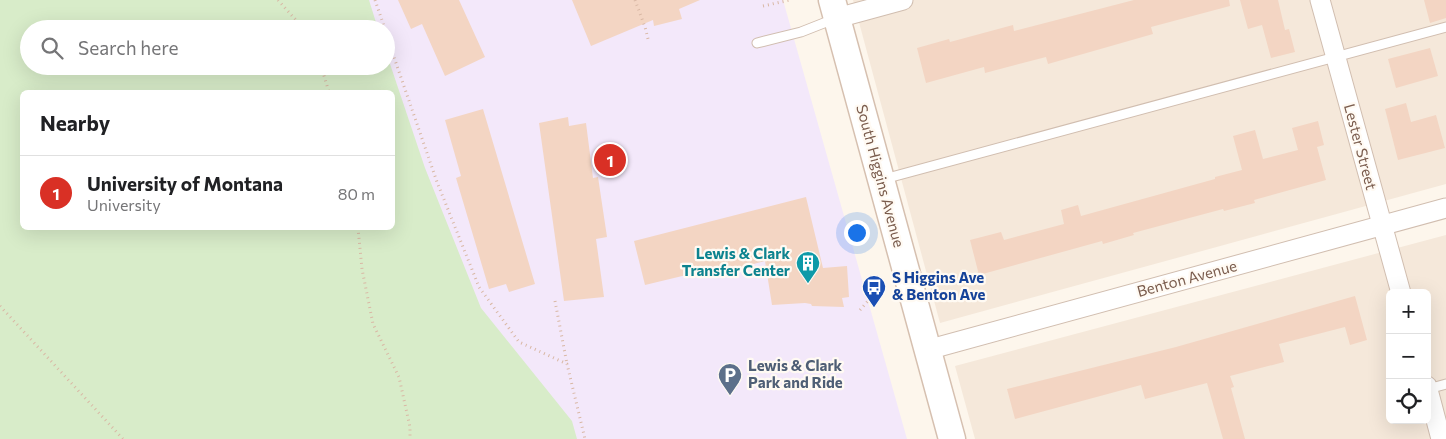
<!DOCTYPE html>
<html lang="en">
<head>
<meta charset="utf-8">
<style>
  body { margin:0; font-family:Commissioner,sans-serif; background:#f6f6f6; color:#202124 }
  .controls { position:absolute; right:15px; bottom:15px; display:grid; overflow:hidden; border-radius:8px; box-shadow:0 5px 20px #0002 }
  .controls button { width:45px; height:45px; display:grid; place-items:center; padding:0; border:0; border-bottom:1px solid #e0e0e0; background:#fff; color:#202124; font:25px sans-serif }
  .you { position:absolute; left:856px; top:232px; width:18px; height:18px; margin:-12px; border:4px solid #fff; border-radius:50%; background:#1a73e8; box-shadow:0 0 0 8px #1a73e833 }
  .badge { display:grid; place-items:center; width:32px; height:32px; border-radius:50%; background:#d93025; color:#fff; font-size:16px; font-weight:700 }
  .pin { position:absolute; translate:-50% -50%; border:2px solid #fff; box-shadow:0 1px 5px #0006 }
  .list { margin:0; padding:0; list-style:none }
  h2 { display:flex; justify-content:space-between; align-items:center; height:65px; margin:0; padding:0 20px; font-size:21px }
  h2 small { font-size:16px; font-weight:400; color:#757577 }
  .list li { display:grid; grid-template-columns:32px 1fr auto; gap:15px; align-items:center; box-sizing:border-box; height:75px; padding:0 20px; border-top:1px solid #e0e0e0 }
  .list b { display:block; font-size:19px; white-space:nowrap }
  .list p { margin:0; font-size:16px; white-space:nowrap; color:#757577 }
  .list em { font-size:16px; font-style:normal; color:#757577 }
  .icon { flex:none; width:28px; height:28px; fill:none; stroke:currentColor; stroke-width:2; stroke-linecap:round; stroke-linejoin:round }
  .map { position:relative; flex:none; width:1446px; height:439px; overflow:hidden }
  .search { position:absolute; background:#fff; box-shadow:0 5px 20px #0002; left:20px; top:20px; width:375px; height:55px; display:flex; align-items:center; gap:12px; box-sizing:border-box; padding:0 18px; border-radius:28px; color:#757577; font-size:19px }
  .panel { position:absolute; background:#fff; box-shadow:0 5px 20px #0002; left:20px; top:90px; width:375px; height:140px; border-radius:8px }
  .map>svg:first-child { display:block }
  .residential { fill:#f5e8da; fill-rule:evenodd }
  .education { fill:#f3e8fa; fill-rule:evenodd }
  .green { fill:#d8ecc9; fill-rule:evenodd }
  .building { fill:#f3d5c3 }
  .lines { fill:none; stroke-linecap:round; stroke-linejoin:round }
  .service-casing { stroke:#d1beb0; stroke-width:11 }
  .minor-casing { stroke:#d1beb0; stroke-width:21 }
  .secondary-casing { stroke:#d6c0b0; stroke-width:29 }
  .path { stroke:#d9b8a5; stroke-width:3; stroke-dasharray:1 4; stroke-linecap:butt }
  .service { stroke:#fff; stroke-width:9 }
  .minor { stroke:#fff; stroke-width:19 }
  .secondary { stroke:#fff; stroke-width:26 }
  .labels { text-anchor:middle; stroke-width:4.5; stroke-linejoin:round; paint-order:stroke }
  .street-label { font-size:15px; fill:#7a5c4d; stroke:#fffaf3 }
  .culture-label { font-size:15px; font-weight:bold; fill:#0d838f; stroke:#fffaf3; text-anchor:end }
  .transit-label { font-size:15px; font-weight:bold; fill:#164399; stroke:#fffaf3; text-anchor:start }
  .service-label { font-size:15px; font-weight:bold; fill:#4e5e75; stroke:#fffaf3; text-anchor:start }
</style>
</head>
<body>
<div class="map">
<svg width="1446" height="439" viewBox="0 0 1446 439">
  <rect width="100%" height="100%" fill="#fdf6ec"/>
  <g class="residential">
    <path d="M853 0H1446V184L940 323Z"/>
    <path d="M1446 235V439H975L955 366ZM1390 293H1427V420H1390Z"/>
  </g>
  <path class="education" d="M0 0H783L907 439H0ZM29 29H386V66H29ZM22 92H392V228H22Z"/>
  <path class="green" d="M0 0H369L378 29H29V66H386V52L425 168 481 308 572 421 577 439H0ZM22 92H392V228H22Z"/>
  <g class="building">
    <path d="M398 0H459L485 57 445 76 422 24 411 29Z"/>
    <path d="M572 0H700L679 9 682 19 654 26 653 20 591 46Z"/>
    <path d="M1134 0H1229L1230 6 1151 27 1153 34 1048 64 1046 57 985 73 984 67 926 83 917 48 949 39 950 42 1013 25 1014 31Z"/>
    <path d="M1240 0H1278L1285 30 1289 29 1295 52 1271 58 1262 25 1248 29Z"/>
    <path d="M1424 0H1446V18L1430 23Z"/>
    <path d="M1430 48 1438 76 1396 88 1388 59Z"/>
    <path d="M1406 103 1411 122 1436 115 1445 148 1398 160 1385 109Z"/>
    <path d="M483 109 535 284 509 292 506 284 489 289 456 178 461 176 445 120Z"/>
    <path d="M568 117 569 126 586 123 593 178 598 177 607 237 596 239 604 297 564 301 539 123Z"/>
    <path d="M1318 121 1324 145 1317 147 1326 180 1254 200 1255 203 1224 211 1223 209 1133 233 1134 235 1103 244 1102 241 979 275 970 240 1001 232 1004 240 1064 224 1061 210 1078 205 1081 216 1215 179V177L1242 170 1233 136 1255 130 1263 159 1298 150 1292 128Z"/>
    <path d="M806 197 823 268 847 266 849 297 842 298 844 307 812 306 811 304 805 303 772 305 765 261 705 277 703 271 645 285 634 241Z"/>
    <path d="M1355 296 1367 340 1350 345 1345 327 1279 344 1284 362 1230 376 1234 387 1231 388 1245 439H1223L1207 383 1145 399 1141 385 1015 419 1007 389 1176 347Z"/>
  </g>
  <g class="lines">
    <g class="service-casing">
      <g id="service">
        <path d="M757 43 801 32 834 19"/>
        <path d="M884 179 1446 27"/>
        <path d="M1428 389 1446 384"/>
      </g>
    </g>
    <g class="minor-casing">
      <g id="minor">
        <path d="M1320 0 1401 293"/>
        <path d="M837 18 903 0"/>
        <path d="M927 350 1446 208"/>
        <path d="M1427 386 1441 439"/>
      </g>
    </g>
    <g class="secondary-casing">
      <path id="secondary" d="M832 0 952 439"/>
    </g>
    <g class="path">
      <path d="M278 0 304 29"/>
      <path d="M375 0 385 29"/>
      <path d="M635 0 645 27 648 39"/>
      <path d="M763 6 790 0"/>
      <path d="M386 34 437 182 479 287 519 342 567 364 585 439"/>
      <path d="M321 66 329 92"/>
      <path d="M358 228 362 269 373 324 399 377 410 427V439"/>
      <path d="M555 301 567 364"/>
      <path d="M0 306 123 439"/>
      <path d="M860 310 875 293"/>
    </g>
    <use href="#service" class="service"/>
    <use href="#minor" class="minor"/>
    <use href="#secondary" class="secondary"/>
  </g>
  <defs>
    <g id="building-pin" transform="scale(1.25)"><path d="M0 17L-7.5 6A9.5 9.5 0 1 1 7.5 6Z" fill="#0f9aa8" stroke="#fffaf3"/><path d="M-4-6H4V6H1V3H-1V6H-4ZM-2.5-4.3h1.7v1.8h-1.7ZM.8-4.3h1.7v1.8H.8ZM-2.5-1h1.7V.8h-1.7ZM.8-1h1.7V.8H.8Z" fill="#fff"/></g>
    <g id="bus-pin" transform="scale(1.25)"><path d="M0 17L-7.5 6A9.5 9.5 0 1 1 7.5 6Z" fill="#1a4fb4" stroke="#fffaf3"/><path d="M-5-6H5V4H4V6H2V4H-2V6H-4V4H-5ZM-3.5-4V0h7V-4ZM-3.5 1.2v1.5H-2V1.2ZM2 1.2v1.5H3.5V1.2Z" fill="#fff"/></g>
    <g id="parking-pin" transform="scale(1.25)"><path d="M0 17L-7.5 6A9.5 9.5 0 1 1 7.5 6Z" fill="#5c6f8a" stroke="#fffaf3"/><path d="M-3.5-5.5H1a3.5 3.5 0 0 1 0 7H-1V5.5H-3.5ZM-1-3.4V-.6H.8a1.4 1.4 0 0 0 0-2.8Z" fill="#fff"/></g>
  </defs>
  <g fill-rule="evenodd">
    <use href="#building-pin" x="808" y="263"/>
    <use href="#bus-pin" x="874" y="287"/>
    <use href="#parking-pin" x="730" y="375"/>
  </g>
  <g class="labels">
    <g class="street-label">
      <text transform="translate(1360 147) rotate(75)" y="5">Lester Street</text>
      <text transform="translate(880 176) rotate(75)" y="5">South Higgins Avenue</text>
      <text transform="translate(1187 279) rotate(-15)" y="5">Benton Avenue</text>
    </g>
    <g class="culture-label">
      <text x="790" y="259">Lewis &amp; Clark<tspan x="790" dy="17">Transfer Center</tspan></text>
    </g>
    <g class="transit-label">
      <text x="892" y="283">S Higgins Ave<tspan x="892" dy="17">&amp; Benton Ave</tspan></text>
    </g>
    <g class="service-label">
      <text x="748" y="371">Lewis &amp; Clark<tspan x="748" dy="17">Park and Ride</tspan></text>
    </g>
  </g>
</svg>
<div class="controls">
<button>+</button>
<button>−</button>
<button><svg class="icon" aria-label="locate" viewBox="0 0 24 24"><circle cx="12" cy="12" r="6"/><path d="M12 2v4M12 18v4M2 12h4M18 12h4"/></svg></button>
</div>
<div class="you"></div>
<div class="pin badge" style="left:610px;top:160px">1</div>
<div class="search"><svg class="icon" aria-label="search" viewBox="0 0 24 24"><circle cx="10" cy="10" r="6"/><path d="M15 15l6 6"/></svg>Search here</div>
<section class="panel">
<h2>Nearby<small></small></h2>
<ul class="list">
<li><span class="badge">1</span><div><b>University of Montana</b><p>University</p></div><em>80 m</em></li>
</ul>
</section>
</div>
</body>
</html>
